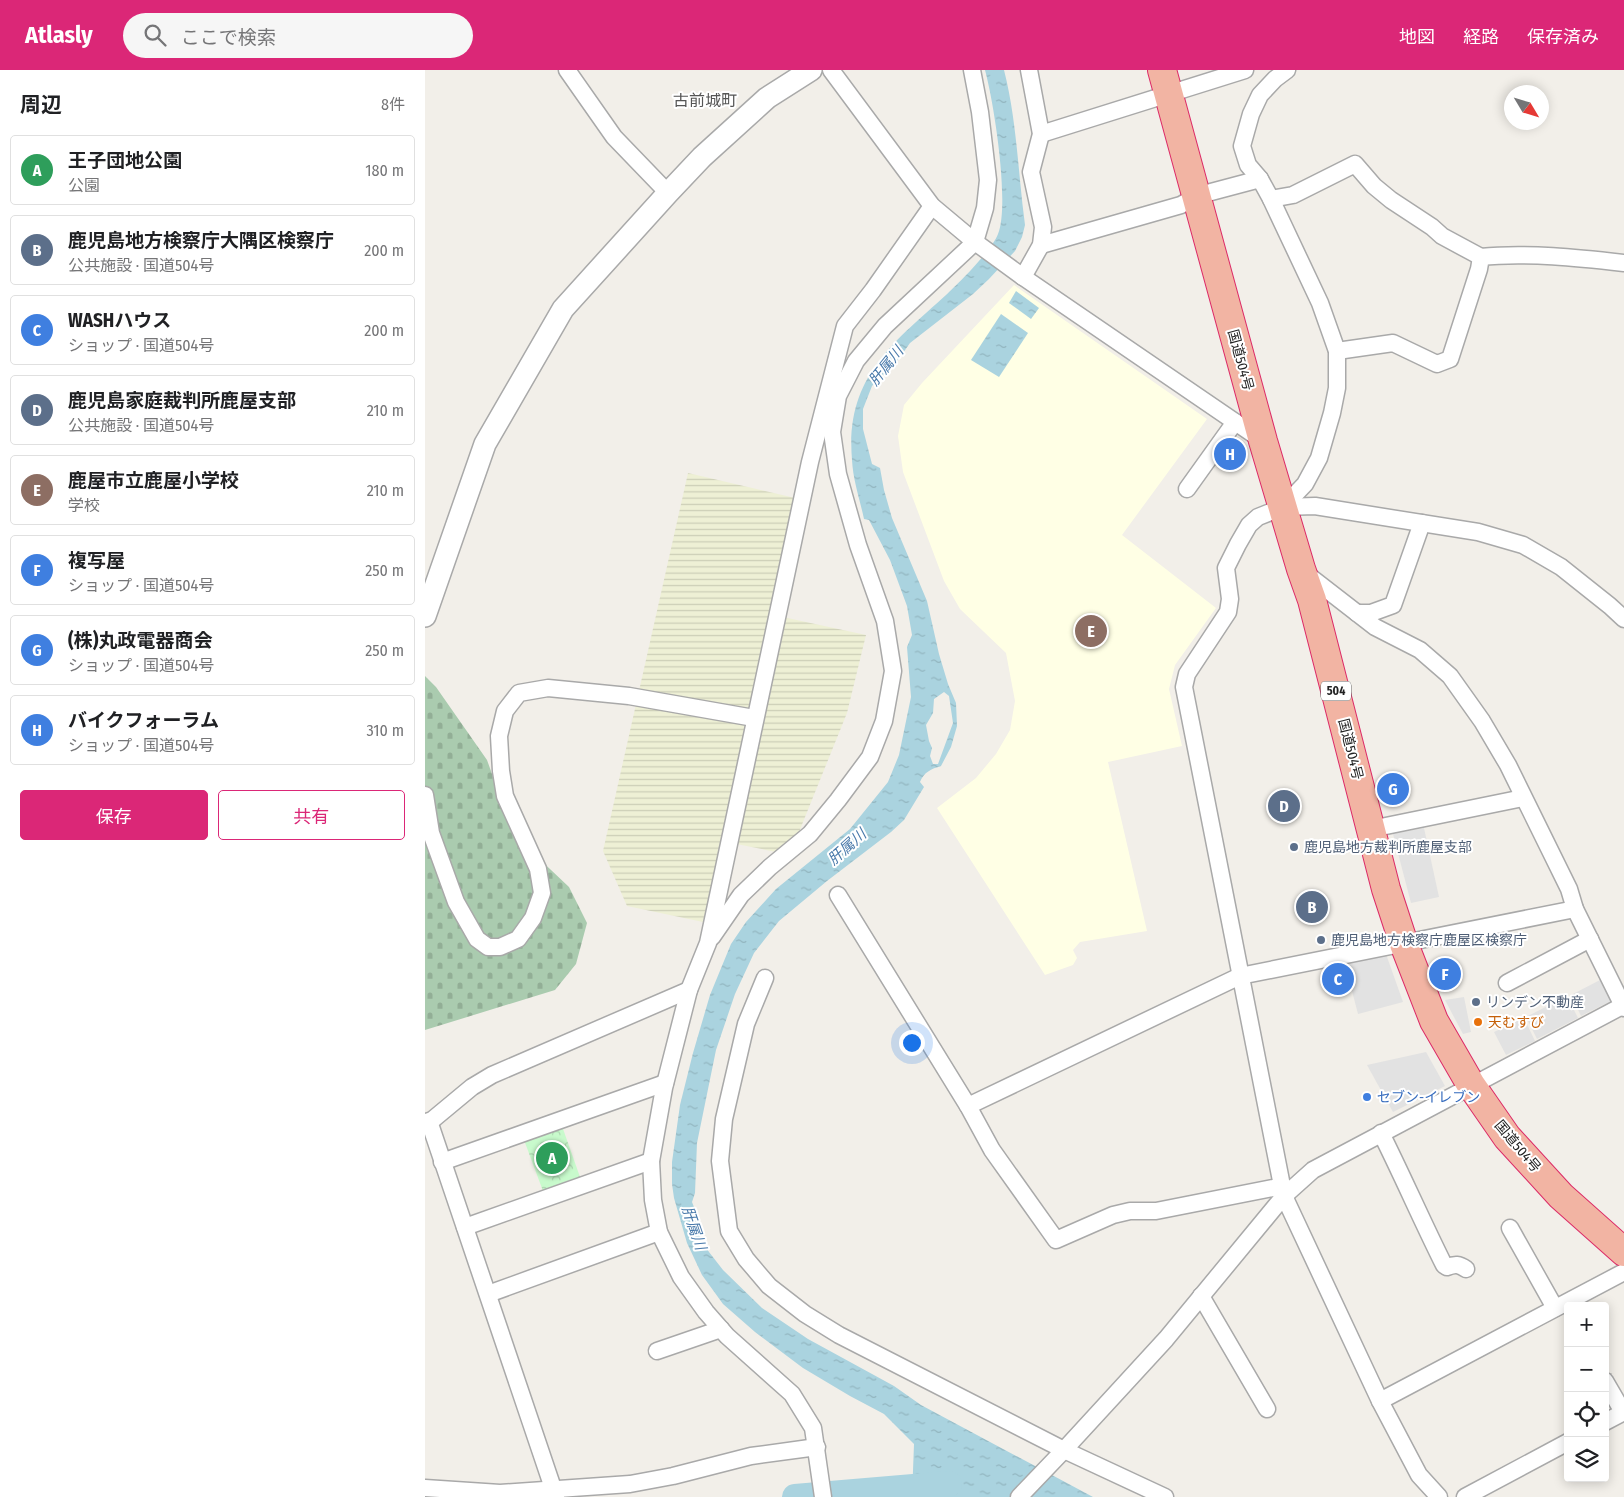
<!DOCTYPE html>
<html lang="ja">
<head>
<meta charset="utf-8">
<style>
  body { margin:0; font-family:"Fira Sans Condensed","Noto Sans JP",sans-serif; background:#f6f6f6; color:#202124 }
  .controls { position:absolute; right:15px; bottom:15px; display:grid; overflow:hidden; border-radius:5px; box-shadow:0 2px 12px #0003 }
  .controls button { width:45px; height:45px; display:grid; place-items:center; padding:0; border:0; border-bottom:1px solid #e0e0e0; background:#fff; color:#202124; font:25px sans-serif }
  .compass { position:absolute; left:1079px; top:15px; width:45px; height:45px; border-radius:50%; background:#fff; box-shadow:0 2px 12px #0003; rotate:128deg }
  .you { position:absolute; left:486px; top:972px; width:18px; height:18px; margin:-12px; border:4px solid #fff; border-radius:50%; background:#1a73e8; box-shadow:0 0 0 8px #1a73e833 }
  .badge { display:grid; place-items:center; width:32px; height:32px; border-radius:50%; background:#db2777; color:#fff; font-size:16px; font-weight:700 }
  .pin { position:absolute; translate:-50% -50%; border:2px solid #fff; box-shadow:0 1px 5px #0006 }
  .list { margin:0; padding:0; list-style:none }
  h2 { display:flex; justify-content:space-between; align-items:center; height:65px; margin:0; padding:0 20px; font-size:21px }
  h2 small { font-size:16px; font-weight:400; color:#757577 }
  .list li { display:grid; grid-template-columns:32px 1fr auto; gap:15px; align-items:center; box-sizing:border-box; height:70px; margin:0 10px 10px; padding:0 10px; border:1px solid #e0e0e0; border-radius:5px }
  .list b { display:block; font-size:19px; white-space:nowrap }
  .list p { margin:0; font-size:16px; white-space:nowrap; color:#757577 }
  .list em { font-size:16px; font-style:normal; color:#757577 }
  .actions { display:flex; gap:10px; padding:15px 20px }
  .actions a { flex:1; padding:11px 0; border:1px solid #db2777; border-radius:5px; text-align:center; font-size:18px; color:#db2777 }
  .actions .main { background:#db2777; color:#fff }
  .icon { flex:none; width:28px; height:28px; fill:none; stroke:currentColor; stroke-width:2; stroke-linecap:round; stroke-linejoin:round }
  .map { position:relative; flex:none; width:1199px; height:1427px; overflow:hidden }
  header { display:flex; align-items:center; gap:30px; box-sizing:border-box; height:70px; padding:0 25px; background:#db2777; color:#fff }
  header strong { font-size:24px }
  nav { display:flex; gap:28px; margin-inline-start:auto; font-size:18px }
  .search { width:350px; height:45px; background:#f6f6f6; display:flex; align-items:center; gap:12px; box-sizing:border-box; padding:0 18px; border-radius:28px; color:#757577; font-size:19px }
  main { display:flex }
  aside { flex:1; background:#fff }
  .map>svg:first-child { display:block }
  .education { fill:#ffffe5 }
  .farmland { fill:url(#farmland-rules) }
  .cemetery { fill:url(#cemetery-stones) }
  .park { fill:url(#park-crowns) }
  .parking { fill:#e2e2e2 }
  .water { fill:url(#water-ripples); fill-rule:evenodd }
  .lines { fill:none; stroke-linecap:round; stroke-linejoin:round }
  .river { stroke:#aad3df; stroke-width:26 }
  .minor-casing { stroke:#a9a9a9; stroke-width:19 }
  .tertiary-casing { stroke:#a9a9a9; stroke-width:24 }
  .trunk-casing { stroke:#dc2a67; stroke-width:30 }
  .minor { stroke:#fff; stroke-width:16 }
  .tertiary { stroke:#fff; stroke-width:21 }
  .trunk { stroke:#f2b4a3; stroke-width:28 }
  .service-dot { fill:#5c6f8a; stroke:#fff; stroke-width:2 }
  .food-dot { fill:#e8710a; stroke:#fff; stroke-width:2 }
  .shop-dot { fill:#3f7fe0; stroke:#fff; stroke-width:2 }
  .labels { text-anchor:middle; stroke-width:4; stroke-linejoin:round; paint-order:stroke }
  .shield { fill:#fff; stroke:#646464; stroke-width:1 }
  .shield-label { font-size:12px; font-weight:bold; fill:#222 }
  .street-label { font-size:14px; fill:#222; stroke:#fff }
  .service-label { font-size:14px; fill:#4e5e75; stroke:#fff; text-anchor:start }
  .food-label { font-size:14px; fill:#c56008; stroke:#fff; text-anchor:start }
  .shop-label { font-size:14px; fill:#366cbe; stroke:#fff; text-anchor:start }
  .water-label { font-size:15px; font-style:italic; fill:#4a7aab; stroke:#fff }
  .quarter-label { font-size:16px; fill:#555; stroke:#fff }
</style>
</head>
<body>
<header>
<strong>Atlasly</strong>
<div class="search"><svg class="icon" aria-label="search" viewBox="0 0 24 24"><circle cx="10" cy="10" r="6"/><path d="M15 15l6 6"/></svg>ここで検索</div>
<nav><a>地図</a><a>経路</a><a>保存済み</a></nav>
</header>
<main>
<aside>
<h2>周辺<small>8件</small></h2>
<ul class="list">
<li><span class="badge" style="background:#2e9e5b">A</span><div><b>王子団地公園</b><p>公園</p></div><em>180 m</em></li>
<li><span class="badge" style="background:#5c6f8a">B</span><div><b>鹿児島地方検察庁大隅区検察庁</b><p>公共施設 · 国道504号</p></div><em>200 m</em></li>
<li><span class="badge" style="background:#3f7fe0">C</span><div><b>WASHハウス</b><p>ショップ · 国道504号</p></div><em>200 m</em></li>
<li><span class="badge" style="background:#5c6f8a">D</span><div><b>鹿児島家庭裁判所鹿屋支部</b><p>公共施設 · 国道504号</p></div><em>210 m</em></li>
<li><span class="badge" style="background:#8d6e63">E</span><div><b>鹿屋市立鹿屋小学校</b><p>学校</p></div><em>210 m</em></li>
<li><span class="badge" style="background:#3f7fe0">F</span><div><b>複写屋</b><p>ショップ · 国道504号</p></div><em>250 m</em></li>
<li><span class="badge" style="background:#3f7fe0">G</span><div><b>(株)丸政電器商会</b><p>ショップ · 国道504号</p></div><em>250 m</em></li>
<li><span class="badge" style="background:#3f7fe0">H</span><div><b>バイクフォーラム</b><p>ショップ · 国道504号</p></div><em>310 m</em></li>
</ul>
<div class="actions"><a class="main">保存</a><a>共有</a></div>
</aside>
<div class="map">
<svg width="1199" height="1427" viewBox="0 0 1199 1427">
  <defs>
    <pattern id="farmland-rules" width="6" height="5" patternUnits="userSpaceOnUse" patternTransform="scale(1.25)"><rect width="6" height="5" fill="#eef0d5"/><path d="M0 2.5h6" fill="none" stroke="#ccceb7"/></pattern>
    <pattern id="cemetery-stones" width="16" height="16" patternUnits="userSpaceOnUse" patternTransform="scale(1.25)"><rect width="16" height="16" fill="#aacbaf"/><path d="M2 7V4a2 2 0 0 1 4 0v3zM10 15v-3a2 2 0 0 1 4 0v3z" fill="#92ae96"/></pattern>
    <pattern id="park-crowns" width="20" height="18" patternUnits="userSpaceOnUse" patternTransform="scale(1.25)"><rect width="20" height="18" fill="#c8facc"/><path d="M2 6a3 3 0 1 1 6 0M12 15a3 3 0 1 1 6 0" fill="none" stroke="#acd6af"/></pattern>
    <pattern id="water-ripples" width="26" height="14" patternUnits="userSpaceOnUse" patternTransform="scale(1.25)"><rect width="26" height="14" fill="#aad3df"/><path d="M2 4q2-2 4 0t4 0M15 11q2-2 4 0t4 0" fill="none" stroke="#92b5bf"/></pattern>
  </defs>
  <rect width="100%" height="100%" fill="#f2efe9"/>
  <path class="education" d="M589 215 782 349 697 465 791 538 750 595 744 619 757 676 683 692 722 861 655 872 648 880 652 888 648 895 620 905 512 738 551 708 571 684 585 660 590 631 581 583 535 539 519 511 478 402 473 366 479 335 497 313Z"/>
  <path class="farmland" d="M263 403 370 428 344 544 441 565 422 643 374 762 351 782 297 771 278 852 202 836 178 781Z"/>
  <path class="cemetery" d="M0 606 11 617 62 690 89 765 144 817 162 853 151 894 130 920 0 960Z"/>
  <path class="park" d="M137 1056 155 1107 118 1121 99 1070Z"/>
  <g class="parking">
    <path d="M999 758 1014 827 986 833 968 764Z"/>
    <path d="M961 884 978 932 933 944 920 894Z"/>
    <path d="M1177 909 1188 930 1156 946 1146 925Z"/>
    <path d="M1142 926 1153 948 1112 969 1101 947Z"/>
    <path d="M1039 927 1046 962 1038 964 1020 930Z"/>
    <path d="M1099 948 1110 971 1081 985 1069 962Z"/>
    <path d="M1001 982 1020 1016 968 1042 942 995Z"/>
  </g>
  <g class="water">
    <path d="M560 0H579C592 51 593 103 600 155L597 167 590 181 564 209 548 224 485 273 473 290 447 316 438 339V359L447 394 455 398 459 420 467 448 502 531 514 584 523 614 531 633 532 656 526 677 516 696C506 699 499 702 495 712L499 717 479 750 466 762 402 811 354 851 329 883 310 924 291 980 272 1073 270 1123 267 1132 276 1155 275 1167 284 1182 298 1200 337 1238 383 1269 469 1316 496 1335 668 1427H487L489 1374 459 1344 425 1326 378 1298 330 1262 298 1234 277 1205 262 1173 249 1128 247 1114V1092L255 1035 268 983 285 925 306 874 321 852 351 819 425 759 463 712 474 685 486 627 482 577 487 565 482 536 465 490 444 450 439 449C435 430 428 410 427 390 420 308 467 274 521 225 534 213 567 180 573 164 585 134 569 33 560 0ZM519 622 524 626 528 653 513 694H508L505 686 507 678 504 671 501 655 508 643 509 629Z"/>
    <path d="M591 221 614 238 606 249 584 233Z"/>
    <path d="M576 244 603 263 574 307 546 290Z"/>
  </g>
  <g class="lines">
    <path class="river" d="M370 1427 524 1414"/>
    <g class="minor-casing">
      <g id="minor">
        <path d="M142 0 189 67 243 123"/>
        <path d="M406 0 507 136 550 172 598 207 838 371"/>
        <path d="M616 64 820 0"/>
        <path d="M846 129 868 125 930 94 949 116 966 130 1007 157 1017 166 1056 187"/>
        <path d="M616 175 756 135 771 126 835 109"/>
        <path d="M598 207 616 175 618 157 606 102 616 64 604 0"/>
        <path d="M912 281 968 273 1012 294 1025 289 1054 199 1056 187C1100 182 1155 188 1199 193"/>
        <path d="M762 419 810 352"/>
        <path d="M858 437 880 414 894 388 907 343 912 318V281L895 233 846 129 835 109 823 95 817 76 826 44 835 25 850 9 862 0"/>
        <path d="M879 502 950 557 995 580 1025 606 1057 651 1083 695 1144 819 1150 839 1199 938"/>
        <path d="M932 543H946L968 535 997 453"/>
        <path d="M0 725 6 763 31 832 52 869 63 877H75L93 869 108 848 117 823 113 799 80 726 76 701 74 666 80 641 94 623 123 618 204 626 329 648"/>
        <path d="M946 759 1098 728"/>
        <path d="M413 825 543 1036 567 1080 631 1170 688 1145 705 1141H731L858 1116"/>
        <path d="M287 867 316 825 345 797 385 764 413 730 445 687 459 651 468 601 460 551 433 475 413 404 407 362 413 326 431 291 460 256 550 172 560 138 563 110 555 42 547 0"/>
        <path d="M340 908 321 954 299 1049 295 1091 304 1161 321 1189 344 1216 380 1244 414 1265 639 1380 740 1427"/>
        <path d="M1082 913 1165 869"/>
        <path d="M543 1036 815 906 1150 839"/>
        <path d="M4 1051 131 1427"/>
        <path d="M0 1056 47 1017 67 1005 264 920"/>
        <path d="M956 1063C978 1107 997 1151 1019 1195L1022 1197C1030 1194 1034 1194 1041 1199"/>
        <path d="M17 1092 240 1013"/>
        <path d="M40 1157 226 1091"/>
        <path d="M1085 1158 1130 1238"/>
        <path d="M63 1224 234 1162"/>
        <path d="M776 1226 842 1339"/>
        <path d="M232 1281 296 1259"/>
        <path d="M1180 1311 1198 1342"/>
        <path d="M955 1331 1199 1202"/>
        <path d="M1180 1352 1199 1342"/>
        <path d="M0 1418 75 1423 205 1414 248 1406 326 1386 392 1377"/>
        <path d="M398 1427 388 1358 367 1324 302 1266 281 1242 256 1207 234 1162 228 1130 226 1091 239 1018 264 920 283 873 385 392 420 256 448 220 507 136"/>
        <path d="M594 1427 639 1380 741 1269 859 1126 888 1100 1199 935"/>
        <path d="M1014 1427 994 1405 955 1331 859 1126 759 617 762 604 803 542 805 529 801 498 813 474 824 455 833 447 858 437 890 436 1053 462 1098 475 1136 497 1185 536 1199 549"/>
        <path d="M1040 1427 1143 1372"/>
      </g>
    </g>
    <g class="tertiary-casing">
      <path id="tertiary" d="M0 546 60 374 138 239 243 123 277 87 342 28 386 0"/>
    </g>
    <g class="trunk-casing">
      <path id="trunk" d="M737 0 838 371 876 499 887 530 961 819 979 874 1009 951 1046 1015 1082 1067 1136 1126 1199 1182"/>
    </g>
    <use href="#minor" class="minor"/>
    <use href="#tertiary" class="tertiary"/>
    <use href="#trunk" class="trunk"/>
  </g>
  <g class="service-dot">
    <circle cx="869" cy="777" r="5"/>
    <circle cx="896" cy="870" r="5"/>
    <circle cx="1051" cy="932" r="5"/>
  </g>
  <circle class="food-dot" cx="1053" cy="952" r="5"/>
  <circle class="shop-dot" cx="942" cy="1027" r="5"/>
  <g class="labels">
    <rect class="shield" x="896" y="611.5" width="30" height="19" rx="4"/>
    <g class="shield-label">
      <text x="911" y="625">504</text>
    </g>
    <g class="street-label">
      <text transform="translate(816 290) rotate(75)" y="5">国道504号</text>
      <text transform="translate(926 679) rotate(76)" y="5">国道504号</text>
      <text transform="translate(1093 1076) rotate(50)" y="5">国道504号</text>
    </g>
    <g class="service-label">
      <text x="879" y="782">鹿児島地方裁判所鹿屋支部</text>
      <text x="906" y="875">鹿児島地方検察庁鹿屋区検察庁</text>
      <text x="1061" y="937">リンデン不動産</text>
    </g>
    <g class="food-label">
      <text x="1063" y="957">天むすび</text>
    </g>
    <g class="shop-label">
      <text x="952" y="1032">セブン-イレブン</text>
    </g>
    <g class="water-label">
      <text transform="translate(461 296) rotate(-51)" y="5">肝属川</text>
      <text transform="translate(422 777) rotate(-42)" y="5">肝属川</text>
      <text transform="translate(269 1158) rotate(71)" y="5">肝属川</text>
    </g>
    <g class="quarter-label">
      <text x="280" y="36">古前城町</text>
    </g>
  </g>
</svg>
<div class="controls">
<button>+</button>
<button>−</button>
<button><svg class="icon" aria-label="locate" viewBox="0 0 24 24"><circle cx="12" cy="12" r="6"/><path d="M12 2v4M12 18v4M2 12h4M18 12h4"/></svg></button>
<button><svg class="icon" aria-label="layers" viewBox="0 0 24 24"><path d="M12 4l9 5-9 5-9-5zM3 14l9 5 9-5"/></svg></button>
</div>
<svg class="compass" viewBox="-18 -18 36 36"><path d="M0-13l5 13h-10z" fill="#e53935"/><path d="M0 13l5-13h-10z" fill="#757577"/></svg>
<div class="you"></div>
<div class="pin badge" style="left:127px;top:1088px;background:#2e9e5b">A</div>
<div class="pin badge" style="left:887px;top:837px;background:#5c6f8a">B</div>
<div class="pin badge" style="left:913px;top:909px;background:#3f7fe0">C</div>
<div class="pin badge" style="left:859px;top:736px;background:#5c6f8a">D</div>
<div class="pin badge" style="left:666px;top:561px;background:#8d6e63">E</div>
<div class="pin badge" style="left:1020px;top:904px;background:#3f7fe0">F</div>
<div class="pin badge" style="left:968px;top:719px;background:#3f7fe0">G</div>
<div class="pin badge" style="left:805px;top:384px;background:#3f7fe0">H</div>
</div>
</main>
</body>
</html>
